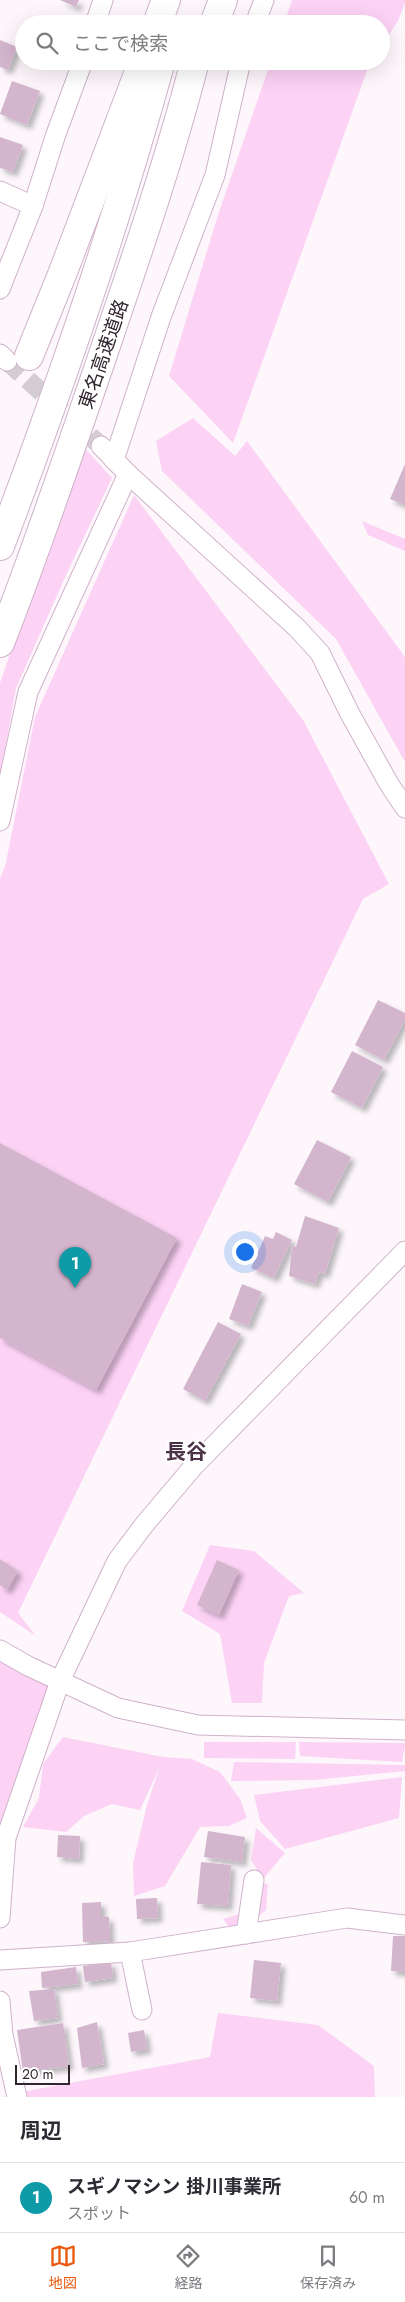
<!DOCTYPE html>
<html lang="ja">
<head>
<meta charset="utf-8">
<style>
  body { margin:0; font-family:Jost,"Noto Sans JP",sans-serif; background:#f2f2f3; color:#2b2b33 }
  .scale { position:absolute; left:15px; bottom:12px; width:55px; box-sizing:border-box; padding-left:5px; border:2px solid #31262f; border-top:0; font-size:14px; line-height:18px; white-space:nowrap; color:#31262f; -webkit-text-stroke:4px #fff; paint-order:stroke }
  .you { position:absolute; left:244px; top:1251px; width:18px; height:18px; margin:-12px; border:4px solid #fff; border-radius:50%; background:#1a73e8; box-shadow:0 0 0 8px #1a73e833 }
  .badge { display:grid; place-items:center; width:32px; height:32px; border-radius:50%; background:#ea580c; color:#fff; font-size:16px; font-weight:700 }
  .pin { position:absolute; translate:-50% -41px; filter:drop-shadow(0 1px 2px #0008) }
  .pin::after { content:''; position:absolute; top:26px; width:18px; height:15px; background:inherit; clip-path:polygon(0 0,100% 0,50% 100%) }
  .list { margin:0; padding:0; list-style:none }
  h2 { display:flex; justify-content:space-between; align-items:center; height:65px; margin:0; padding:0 20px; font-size:21px }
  h2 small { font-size:16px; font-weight:400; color:#7c7c81 }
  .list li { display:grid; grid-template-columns:32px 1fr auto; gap:15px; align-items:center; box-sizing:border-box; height:70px; padding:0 20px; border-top:1px solid #e1e1e2 }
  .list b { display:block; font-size:19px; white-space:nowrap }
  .list p { margin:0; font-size:16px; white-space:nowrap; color:#7c7c81 }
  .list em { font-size:16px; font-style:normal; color:#7c7c81 }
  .icon { flex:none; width:28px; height:28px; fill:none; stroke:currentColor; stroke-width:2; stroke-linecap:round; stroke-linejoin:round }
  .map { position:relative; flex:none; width:405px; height:2097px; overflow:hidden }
  .search { position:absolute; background:#fff; box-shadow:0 5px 20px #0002; left:15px; right:15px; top:15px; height:55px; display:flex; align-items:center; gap:12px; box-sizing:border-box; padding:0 18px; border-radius:28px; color:#7c7c81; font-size:19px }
  .sheet { height:135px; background:#fff }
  nav { display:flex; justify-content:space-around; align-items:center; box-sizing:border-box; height:70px; border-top:1px solid #e1e1e2; background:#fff; font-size:14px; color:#7c7c81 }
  nav a { display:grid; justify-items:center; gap:2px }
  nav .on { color:#ea580c }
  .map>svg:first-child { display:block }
  .green { fill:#fcd2f5 }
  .building { fill:#d3b5ce; filter:url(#shadow) }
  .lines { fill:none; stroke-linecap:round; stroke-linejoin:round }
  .minor-tunnel { stroke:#d4cdd3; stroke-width:19; stroke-dasharray:19 9; stroke-linecap:butt }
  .minor-casing { stroke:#d0b2ca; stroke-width:21 }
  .highway-casing { stroke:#d0b2ca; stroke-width:30 }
  .minor { stroke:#fff; stroke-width:19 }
  .highway { stroke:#fff; stroke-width:28 }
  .labels { text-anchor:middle; stroke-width:4; stroke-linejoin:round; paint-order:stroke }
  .street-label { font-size:19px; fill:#31262f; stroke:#fff }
  .quarter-label { font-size:21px; font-weight:bold; fill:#4c3448; stroke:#fff }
</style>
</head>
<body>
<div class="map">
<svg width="405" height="2097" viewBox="0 0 405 2097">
  <defs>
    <filter id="shadow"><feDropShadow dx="4.5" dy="4.5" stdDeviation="2.5" flood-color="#0004"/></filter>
  </defs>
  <rect width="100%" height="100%" fill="#fdf7fc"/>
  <g class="green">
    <path d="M292 0H405V3L398 21 381 47V24H284Z"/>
    <path d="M271 61H372L368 68 233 443 169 376 217 218Z"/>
    <path d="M193 418 235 456 247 441 405 657V762L336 639 162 471 156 441Z"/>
    <path d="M82 445 112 478 67 573 16 688 0 776V683Z"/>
    <path d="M134 495 303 720 389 884 363 899 18 1613 36 1636 0 1612V878L5 867 35 717Z"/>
    <path d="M362 521 405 539V551L368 535Z"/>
    <path d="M210 1545 254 1551 304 1593 289 1596 264 1663 262 1703H232L220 1634 182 1611Z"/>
    <path d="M0 1657 51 1684 0 1843Z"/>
    <path d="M63 1737 163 1757 192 1759 220 1772 240 1799 247 1818 229 1826 200 1827 165 1886 134 1896 133 1863 147 1805 160 1766 140 1810 112 1804 84 1816 66 1832 23 1827 39 1798 43 1764Z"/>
    <path d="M204 1742H296L295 1759 204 1758Z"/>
    <path d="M299 1742 405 1743V1745L402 1762 300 1756Z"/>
    <path d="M234 1762 405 1765V1771L314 1780 231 1781Z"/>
    <path d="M402 1777 399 1818 285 1849 260 1821 254 1795Z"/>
    <path d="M256 1828 285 1853 263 1879 251 1860Z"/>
    <path d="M254 1880 268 1884 266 1910 236 1935 223 1919 242 1913Z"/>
    <path d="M218 2013 318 2025 374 2066 375 2097H18L27 2091 210 2057Z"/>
  </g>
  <g class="building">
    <path d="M60 0H79L76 7Z"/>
    <path d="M0 40 17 47 8 70 0 67Z"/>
    <path d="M12 81 40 91 27 125 0 114Z"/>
    <path d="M0 137 23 145 13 172 0 168Z"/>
    <path d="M405 464V505L390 499Z"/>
    <path d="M378 1000 405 1013V1019L384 1060 355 1045Z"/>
    <path d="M352 1051 383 1067 362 1108 331 1092Z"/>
    <path d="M317 1140 351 1157 328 1202 294 1184Z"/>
    <path d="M0 1143 177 1238 96 1390 0 1338Z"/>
    <path d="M305 1216 339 1228 325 1274 319 1272 315 1284 289 1276 292 1246 296 1247Z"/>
    <path d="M276 1232 292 1240 274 1278 251 1268 265 1236 273 1239Z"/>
    <path d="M242 1284 262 1292 248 1326 229 1319Z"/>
    <path d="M218 1322 241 1334 205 1401 183 1389Z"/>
    <path d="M0 1559 18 1571 7 1590 0 1585Z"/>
    <path d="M217 1560 239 1570 219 1615 197 1605Z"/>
    <path d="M208 1831 245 1837 242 1862 204 1857Z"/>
    <path d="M58 1835 80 1836 79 1859 57 1857Z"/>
    <path d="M201 1862 231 1865 228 1906 197 1904Z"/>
    <path d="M157 1898 158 1918 137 1919 136 1899Z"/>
    <path d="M101 1902V1917H109L110 1941 83 1942 82 1903Z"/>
    <path d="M393 1936H405V1972L391 1971Z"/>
    <path d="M254 1960 281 1963 277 2001 250 1998Z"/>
    <path d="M111 1962 113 1978 85 1982 83 1966Z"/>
    <path d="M76 1967 78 1984 42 1988 41 1972Z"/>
    <path d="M54 1989 58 2018 34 2021 29 1991Z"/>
    <path d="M97 2022 104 2064 82 2068 77 2028Z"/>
    <path d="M63 2023 69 2066 23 2072 17 2030Z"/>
    <path d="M144 2030 147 2049 131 2052 128 2033Z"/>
  </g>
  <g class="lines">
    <path class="minor-tunnel" d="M7 361 101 446"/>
    <g class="minor-casing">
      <g id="minor">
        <path d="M95 24 103 0"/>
        <path d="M255 24 264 0"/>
        <path d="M0 191 33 206"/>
        <path d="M0 289 33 206 56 134 83 61"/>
        <path d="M0 354 7 361"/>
        <path d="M101 446 128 474 297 628 320 653 349 712 389 784 405 808"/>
        <path d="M114 460 161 317 215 175 241 61"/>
        <path d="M0 821 28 692 128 474"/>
        <path d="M0 1650 28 1666 118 1708 198 1725 405 1730"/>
        <path d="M0 1918 6 1838 60 1681 117 1561 144 1525 193 1467 405 1251"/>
        <path d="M246 1934 254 1880"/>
        <path d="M130 1952 142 2010"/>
        <path d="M0 1960 130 1952 347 1918 405 1925"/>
        <path d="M0 2001 3 2035 17 2097"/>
      </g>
    </g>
    <g class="highway-casing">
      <g id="highway">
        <path d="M157 24 166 0"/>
        <path d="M214 24 223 0"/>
        <path d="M29 356 63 272 143 61"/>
        <path d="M0 546C60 387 116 225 161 61"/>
        <path d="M0 643C35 554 66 462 97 372 132 269 168 166 195 61"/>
      </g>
    </g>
    <use href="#minor" class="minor"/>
    <use href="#highway" class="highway"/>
  </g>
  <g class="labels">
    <g class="street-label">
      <text transform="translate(103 354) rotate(-71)" y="7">東名高速道路</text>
    </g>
    <g class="quarter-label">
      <text x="186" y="1459">長谷</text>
    </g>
  </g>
</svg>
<div class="scale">20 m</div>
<div class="you"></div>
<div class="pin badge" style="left:75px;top:1288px;background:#0f9aa8">1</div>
<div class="search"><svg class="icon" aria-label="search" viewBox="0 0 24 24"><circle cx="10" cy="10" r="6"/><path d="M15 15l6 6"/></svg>ここで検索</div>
</div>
<section class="sheet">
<h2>周辺<small></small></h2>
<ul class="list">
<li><span class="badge" style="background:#0f9aa8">1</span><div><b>スギノマシン 掛川事業所</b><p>スポット</p></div><em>60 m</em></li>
</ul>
</section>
<nav>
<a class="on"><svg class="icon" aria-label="map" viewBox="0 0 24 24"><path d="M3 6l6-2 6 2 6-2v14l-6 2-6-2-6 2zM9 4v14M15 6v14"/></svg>地図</a>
<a><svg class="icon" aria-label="directions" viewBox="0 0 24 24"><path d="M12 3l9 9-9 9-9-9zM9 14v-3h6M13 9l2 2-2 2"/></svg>経路</a>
<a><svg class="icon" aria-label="saved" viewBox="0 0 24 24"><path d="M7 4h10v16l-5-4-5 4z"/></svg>保存済み</a>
</nav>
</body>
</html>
